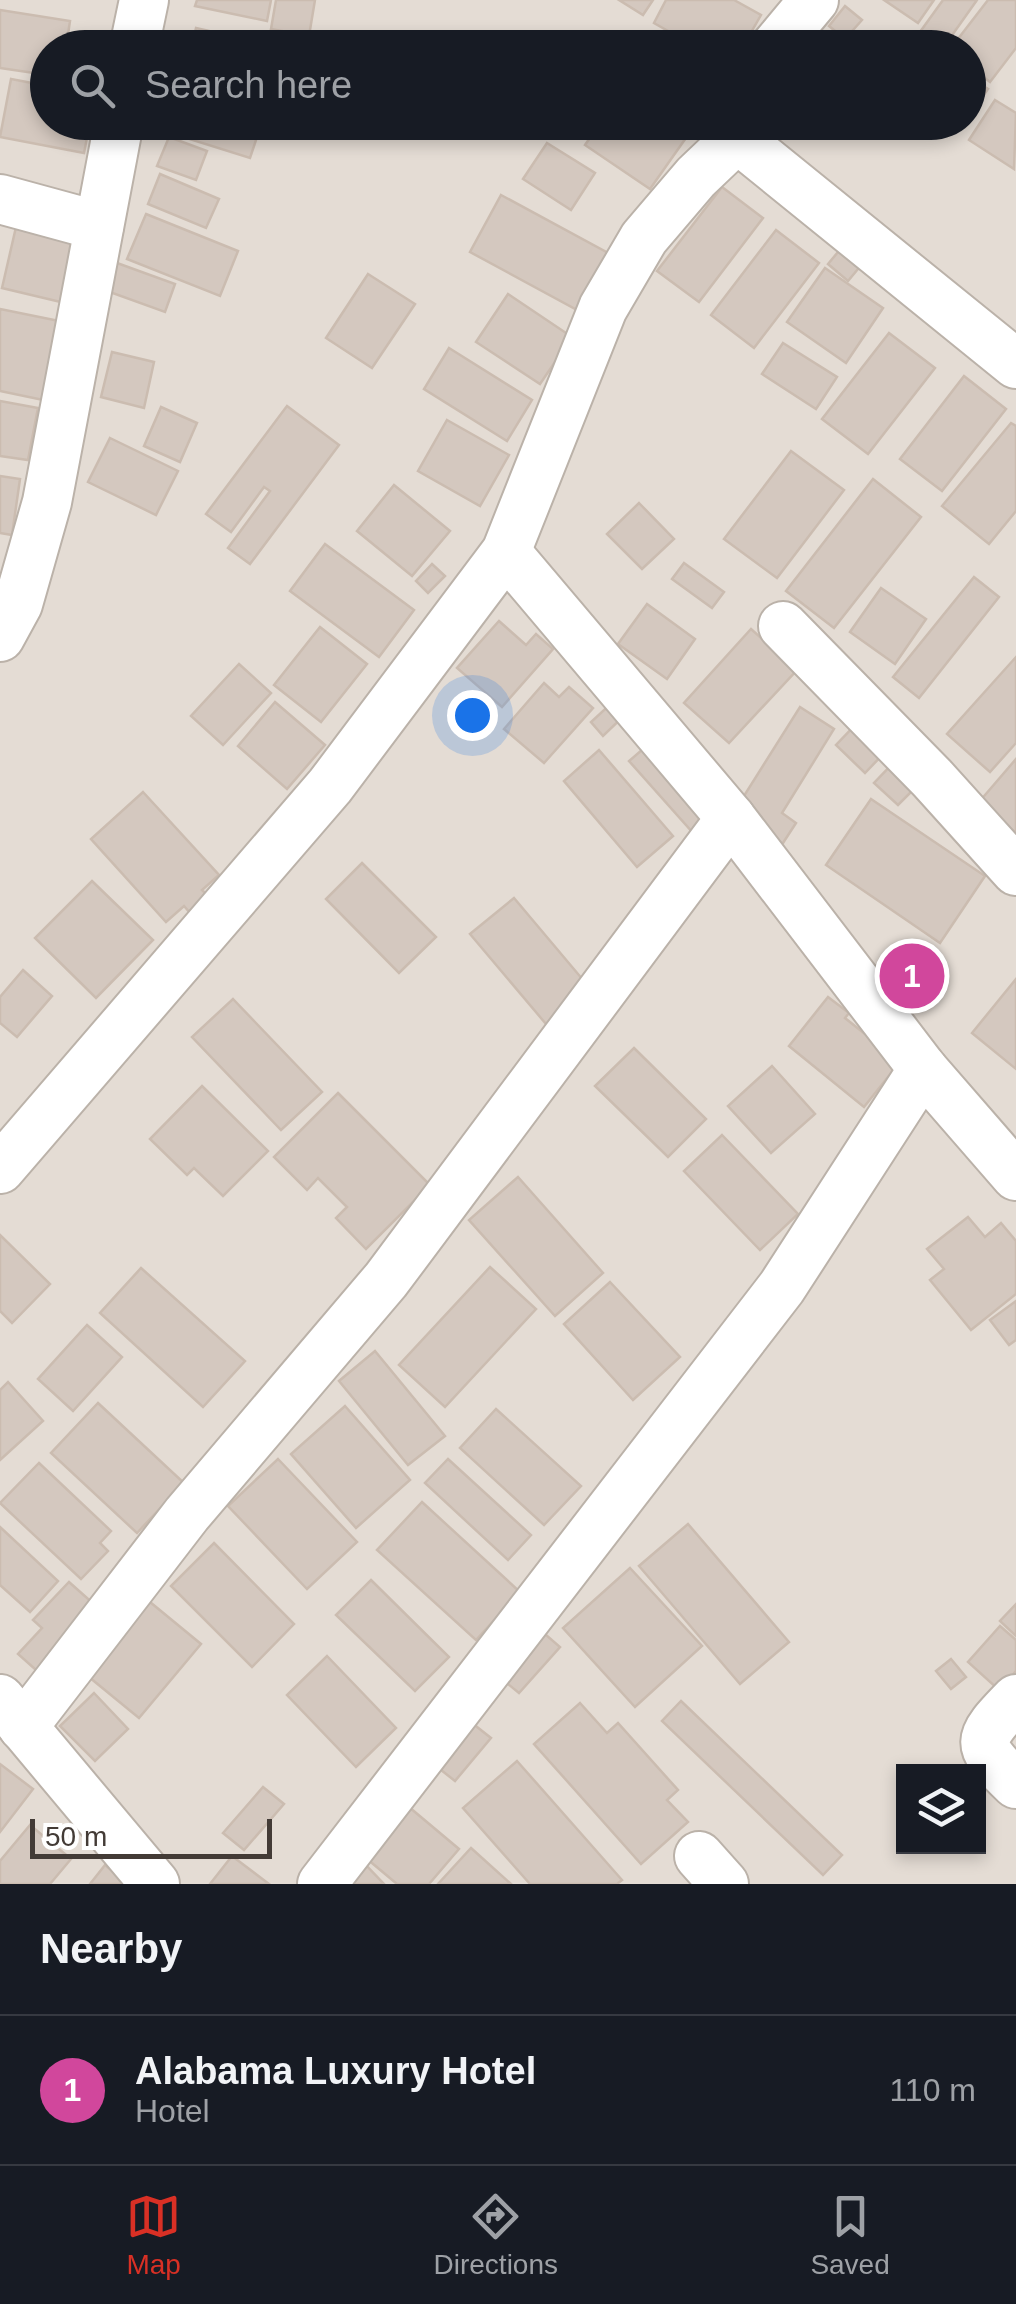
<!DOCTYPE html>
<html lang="en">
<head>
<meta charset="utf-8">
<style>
  body { margin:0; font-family:Arial,sans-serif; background:#20242c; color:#f1f3f6 }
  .controls { position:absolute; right:30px; bottom:30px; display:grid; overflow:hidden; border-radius:0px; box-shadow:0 5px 15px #0003 }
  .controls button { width:90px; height:90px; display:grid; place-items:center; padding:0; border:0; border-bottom:2px solid #363941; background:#171b24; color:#f1f3f6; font:50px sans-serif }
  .scale { position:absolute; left:30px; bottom:25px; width:242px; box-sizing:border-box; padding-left:10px; border:5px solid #433b36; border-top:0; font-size:28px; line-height:35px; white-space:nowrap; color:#433b36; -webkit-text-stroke:8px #fff; paint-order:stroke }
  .you { position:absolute; left:472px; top:715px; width:35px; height:35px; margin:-25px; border:8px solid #fff; border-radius:50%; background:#1a73e8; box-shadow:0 0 0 15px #1a73e833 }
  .badge { display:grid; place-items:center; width:65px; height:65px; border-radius:50%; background:#d93025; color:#fff; font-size:32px; font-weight:700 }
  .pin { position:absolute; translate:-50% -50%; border:5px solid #fff; box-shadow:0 2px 10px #0006 }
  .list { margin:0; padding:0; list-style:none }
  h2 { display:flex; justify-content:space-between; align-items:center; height:130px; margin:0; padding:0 40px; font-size:42px }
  h2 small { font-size:32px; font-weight:400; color:#9ea1a6 }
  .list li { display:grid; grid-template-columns:65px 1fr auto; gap:30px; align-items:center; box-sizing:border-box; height:150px; padding:0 40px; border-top:2px solid #363941 }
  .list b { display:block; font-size:38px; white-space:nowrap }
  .list p { margin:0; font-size:32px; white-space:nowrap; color:#9ea1a6 }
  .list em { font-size:32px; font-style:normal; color:#9ea1a6 }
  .icon { flex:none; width:55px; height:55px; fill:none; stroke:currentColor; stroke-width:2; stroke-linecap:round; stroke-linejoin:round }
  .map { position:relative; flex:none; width:1016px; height:1884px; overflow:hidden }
  .search { position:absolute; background:#171b24; box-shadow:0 5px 15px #0003; left:30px; right:30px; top:30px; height:110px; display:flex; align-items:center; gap:25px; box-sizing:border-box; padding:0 35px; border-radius:55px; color:#9ea1a6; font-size:38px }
  .sheet { height:280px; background:#171b24 }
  nav { display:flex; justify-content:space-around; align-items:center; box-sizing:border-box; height:140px; border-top:2px solid #363941; background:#171b24; font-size:28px; color:#9ea1a6 }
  nav a { display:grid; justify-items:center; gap:5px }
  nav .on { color:#d93025 }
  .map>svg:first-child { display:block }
  .residential { fill:#e4dcd4; fill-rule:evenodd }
  .building { fill:#d4c8bf; stroke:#cbbcb0; stroke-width:2.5 }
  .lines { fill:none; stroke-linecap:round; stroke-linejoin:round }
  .minor-casing { stroke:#bbb2a9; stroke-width:52 }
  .minor { stroke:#fff; stroke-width:48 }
</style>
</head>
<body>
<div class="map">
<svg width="1016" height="1884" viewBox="0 0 1016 1884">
  <rect width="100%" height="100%" fill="#f1ece6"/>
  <path class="residential" d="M0 0H1016V1884H0ZM48 48H968V122H48ZM904 1772H978V1846H904Z"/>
  <g class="building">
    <path d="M197 0H271L267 21 195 6Z"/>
    <path d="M276 0H315L309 36 271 29Z"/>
    <path d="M619 0H653L643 15Z"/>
    <path d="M666 0H734L761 15 742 48H698L654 23Z"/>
    <path d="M884 0H934L918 23Z"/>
    <path d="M943 0H977L943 48 920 32Z"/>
    <path d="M988 0H1016V48L990 82 968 65V48H951Z"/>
    <path d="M845 6 862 20 845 39 829 26Z"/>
    <path d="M0 10 70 21 66 48H48V75L0 68Z"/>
    <path d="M196 28 275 46 191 48Z"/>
    <path d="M968 77 988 89 968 118Z"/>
    <path d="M11 79 48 86V122H90L84 153 0 137Z"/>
    <path d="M995 100 1016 113 1014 169 969 140Z"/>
    <path d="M170 122H262L250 158 167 132Z"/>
    <path d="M601 122H669L688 135 650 189 585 145Z"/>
    <path d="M169 137 207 151 196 180 157 166Z"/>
    <path d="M547 143 595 173 571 210 523 179Z"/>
    <path d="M160 174 219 199 206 228 148 204Z"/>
    <path d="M722 187 763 218 699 302 657 271Z"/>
    <path d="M501 195 610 254 579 311 470 252Z"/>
    <path d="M19 214 87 230 69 304 2 288Z"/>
    <path d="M146 214 238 251 220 296 127 259Z"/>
    <path d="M776 230 819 263 754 348 711 315Z"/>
    <path d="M843 246 863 263 848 281 828 264Z"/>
    <path d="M117 263 175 284 165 312 107 291Z"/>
    <path d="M825 268 883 308 846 363 787 322Z"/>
    <path d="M368 274 415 304 372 368 326 338Z"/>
    <path d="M508 294 572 337 540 384 476 342Z"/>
    <path d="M0 309 64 322 48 401 0 391Z"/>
    <path d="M889 333 935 368 868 454 822 419Z"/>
    <path d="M783 343 837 377 816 409 762 374Z"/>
    <path d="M449 348 532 400 507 441 424 389Z"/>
    <path d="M112 352 154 362 144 408 101 397Z"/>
    <path d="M964 376 1006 409 942 491 900 459Z"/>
    <path d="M0 401 38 408 28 460 0 456Z"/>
    <path d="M287 406 339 445 250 564 228 548 270 491 264 487 231 532 206 514Z"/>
    <path d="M161 407 197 423 180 462 144 446Z"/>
    <path d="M447 420 509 455 480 506 418 471Z"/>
    <path d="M1011 423 1016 426V511L989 544 942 506Z"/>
    <path d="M110 438 178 471 156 515 88 482Z"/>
    <path d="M791 451 844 490 777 578 724 539Z"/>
    <path d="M0 476 20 479 12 535 0 533Z"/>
    <path d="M873 479 921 517 834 628 786 591Z"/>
    <path d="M394 485 450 531 412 576 357 531Z"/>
    <path d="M639 503 674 539 642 569 607 534Z"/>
    <path d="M325 544 414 610 379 657 290 591Z"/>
    <path d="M684 563 724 592 712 608 672 579Z"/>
    <path d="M432 564 445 576 428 593 416 581Z"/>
    <path d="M974 577 999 597 919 698 893 677Z"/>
    <path d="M881 588 926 619 895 664 850 632Z"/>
    <path d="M647 604 695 639 667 679 618 644Z"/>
    <path d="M499 621 526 645 536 634 553 649 502 707 457 668Z"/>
    <path d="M320 627 367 664 321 722 274 685Z"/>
    <path d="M751 629 797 670 729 743 684 703Z"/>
    <path d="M1016 657V743L990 772 947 734Z"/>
    <path d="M239 664 271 693 223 745 191 716Z"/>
    <path d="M544 683 559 697 569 687 593 708 544 763 504 729Z"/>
    <path d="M616 699 628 712 603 736 591 722Z"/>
    <path d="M275 702 325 745 287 789 238 746Z"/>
    <path d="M800 707 834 729 782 813 796 823 781 846 737 807Z"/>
    <path d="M859 721 889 748 865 773 836 745Z"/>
    <path d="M650 743 715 816 694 834 629 761Z"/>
    <path d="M599 750 673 836 637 867 564 781Z"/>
    <path d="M897 759 921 782 898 805 874 783Z"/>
    <path d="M1016 759V833L979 802Z"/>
    <path d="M143 792 219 875 202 890 210 898 191 914 184 906 166 922 91 839Z"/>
    <path d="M871 799 985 876 940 943 826 865Z"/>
    <path d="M362 863 436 937 399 973 326 899Z"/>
    <path d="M92 881 153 940 96 998 35 938Z"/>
    <path d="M514 898 589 987 546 1024 470 934Z"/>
    <path d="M23 970 52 996 17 1037 0 1023V997Z"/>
    <path d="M1016 979V1069L972 1033Z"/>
    <path d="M828 997 849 1013 845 1018 900 1062 864 1107 789 1046Z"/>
    <path d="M233 999 322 1092 281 1130 192 1037Z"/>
    <path d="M634 1048 706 1119 668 1157 595 1086Z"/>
    <path d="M772 1066 815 1114 771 1153 728 1106Z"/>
    <path d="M202 1086 268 1151 223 1196 194 1168 187 1175 150 1139Z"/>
    <path d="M338 1093 430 1185 366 1249 336 1218 347 1207 318 1178 307 1190 274 1157Z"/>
    <path d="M722 1135 798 1214 760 1250 684 1171Z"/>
    <path d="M518 1177 603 1273 555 1316 469 1220Z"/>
    <path d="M968 1217 985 1237 1001 1223 1016 1241V1294L971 1330 930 1280 944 1269 927 1249Z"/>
    <path d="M0 1235 50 1284 12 1323 0 1311Z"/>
    <path d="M490 1267 536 1309 445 1407 399 1365Z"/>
    <path d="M141 1268 245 1361 203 1407 100 1313Z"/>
    <path d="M610 1282 680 1357 633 1400 564 1324Z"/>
    <path d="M1016 1301V1340L1009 1345 990 1320Z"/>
    <path d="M87 1325 122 1357 73 1411 38 1379Z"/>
    <path d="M375 1351 445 1436 408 1465 339 1381Z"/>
    <path d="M8 1382 43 1421 0 1460V1390Z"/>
    <path d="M98 1403 184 1483 137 1533 51 1453Z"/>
    <path d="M345 1406 410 1480 356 1528 291 1454Z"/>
    <path d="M496 1409 581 1486 544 1525 460 1448Z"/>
    <path d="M278 1459 357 1542 307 1589 228 1506Z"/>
    <path d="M448 1459 531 1535 508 1560 425 1483Z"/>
    <path d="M39 1463 111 1531 100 1543 108 1551 81 1579 0 1503Z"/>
    <path d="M422 1502 520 1592 476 1640 377 1550Z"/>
    <path d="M688 1524 789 1642 740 1684 639 1566Z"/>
    <path d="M0 1527 58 1581 30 1612 0 1585Z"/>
    <path d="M214 1543 294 1624 252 1667 171 1586Z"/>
    <path d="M630 1568 702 1646 635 1707 563 1628Z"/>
    <path d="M371 1580 449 1657 415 1691 336 1615Z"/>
    <path d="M69 1582 95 1605 36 1670 18 1654 42 1628 33 1620Z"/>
    <path d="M150 1602 201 1644 139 1718 89 1677Z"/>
    <path d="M1016 1604V1636L1000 1621Z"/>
    <path d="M1000 1626 1016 1640V1671L999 1690 968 1662Z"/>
    <path d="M538 1628 560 1647 519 1693 497 1675Z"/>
    <path d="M327 1656 396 1728 356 1767 287 1695Z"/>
    <path d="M951 1659 966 1677 951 1689 936 1671Z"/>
    <path d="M94 1693 128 1729 95 1761 60 1726Z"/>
    <path d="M681 1701 842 1855 823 1875 662 1721Z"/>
    <path d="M580 1703 607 1733 618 1723 678 1790 667 1800 688 1822 641 1864 534 1744Z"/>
    <path d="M467 1719 491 1738 455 1781 431 1762Z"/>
    <path d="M517 1761 622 1880 617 1884H530L463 1808Z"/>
    <path d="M0 1764 33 1789 0 1832Z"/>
    <path d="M263 1787 284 1804 244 1850 223 1833Z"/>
    <path d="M409 1807 459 1849 429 1884H397L366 1858Z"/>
    <path d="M30 1825 71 1859 50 1884H0V1861Z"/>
    <path d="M471 1848 511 1884H438Z"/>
    <path d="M232 1856 269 1884H210Z"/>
    <path d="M364 1863 384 1884H342Z"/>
    <path d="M105 1865 128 1884H90Z"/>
  </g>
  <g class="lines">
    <g class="minor-casing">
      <g id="minor">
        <path d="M134 48 144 0"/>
        <path d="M774 48 814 0"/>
        <path d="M737 138 1016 364"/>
        <path d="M0 199 99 226"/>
        <path d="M506 552 731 818 923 1069 1016 1176"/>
        <path d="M783 626 932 778 1016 871"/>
        <path d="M0 637 18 604 47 502 119 122"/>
        <path d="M0 1169 330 786 506 552 603 308 644 238 696 177 737 138 742 122"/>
        <path d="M0 1699 155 1884"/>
        <path d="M1016 1699C976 1740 974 1744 1016 1784"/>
        <path d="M23 1727 187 1514 386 1280 731 818"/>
        <path d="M699 1856 724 1884"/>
        <path d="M322 1884 782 1287 923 1069"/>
      </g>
    </g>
    <use href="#minor" class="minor"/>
  </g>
</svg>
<div class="controls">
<button><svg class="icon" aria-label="layers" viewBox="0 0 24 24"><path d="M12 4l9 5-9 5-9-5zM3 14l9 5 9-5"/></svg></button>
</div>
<div class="scale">50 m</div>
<div class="you"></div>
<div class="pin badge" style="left:912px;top:976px;background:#d1479c">1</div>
<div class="search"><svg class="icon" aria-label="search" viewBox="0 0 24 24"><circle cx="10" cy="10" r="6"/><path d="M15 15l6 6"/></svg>Search here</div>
</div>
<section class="sheet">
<h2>Nearby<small></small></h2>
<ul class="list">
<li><span class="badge" style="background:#d1479c">1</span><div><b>Alabama Luxury Hotel</b><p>Hotel</p></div><em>110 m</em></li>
</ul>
</section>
<nav>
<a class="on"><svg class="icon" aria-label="map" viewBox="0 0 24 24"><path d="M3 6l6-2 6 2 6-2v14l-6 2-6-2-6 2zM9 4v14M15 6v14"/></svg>Map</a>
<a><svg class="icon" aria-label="directions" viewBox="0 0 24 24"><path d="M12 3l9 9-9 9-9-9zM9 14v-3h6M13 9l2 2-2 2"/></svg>Directions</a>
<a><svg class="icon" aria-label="saved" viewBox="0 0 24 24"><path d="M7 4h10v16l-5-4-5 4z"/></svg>Saved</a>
</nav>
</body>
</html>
